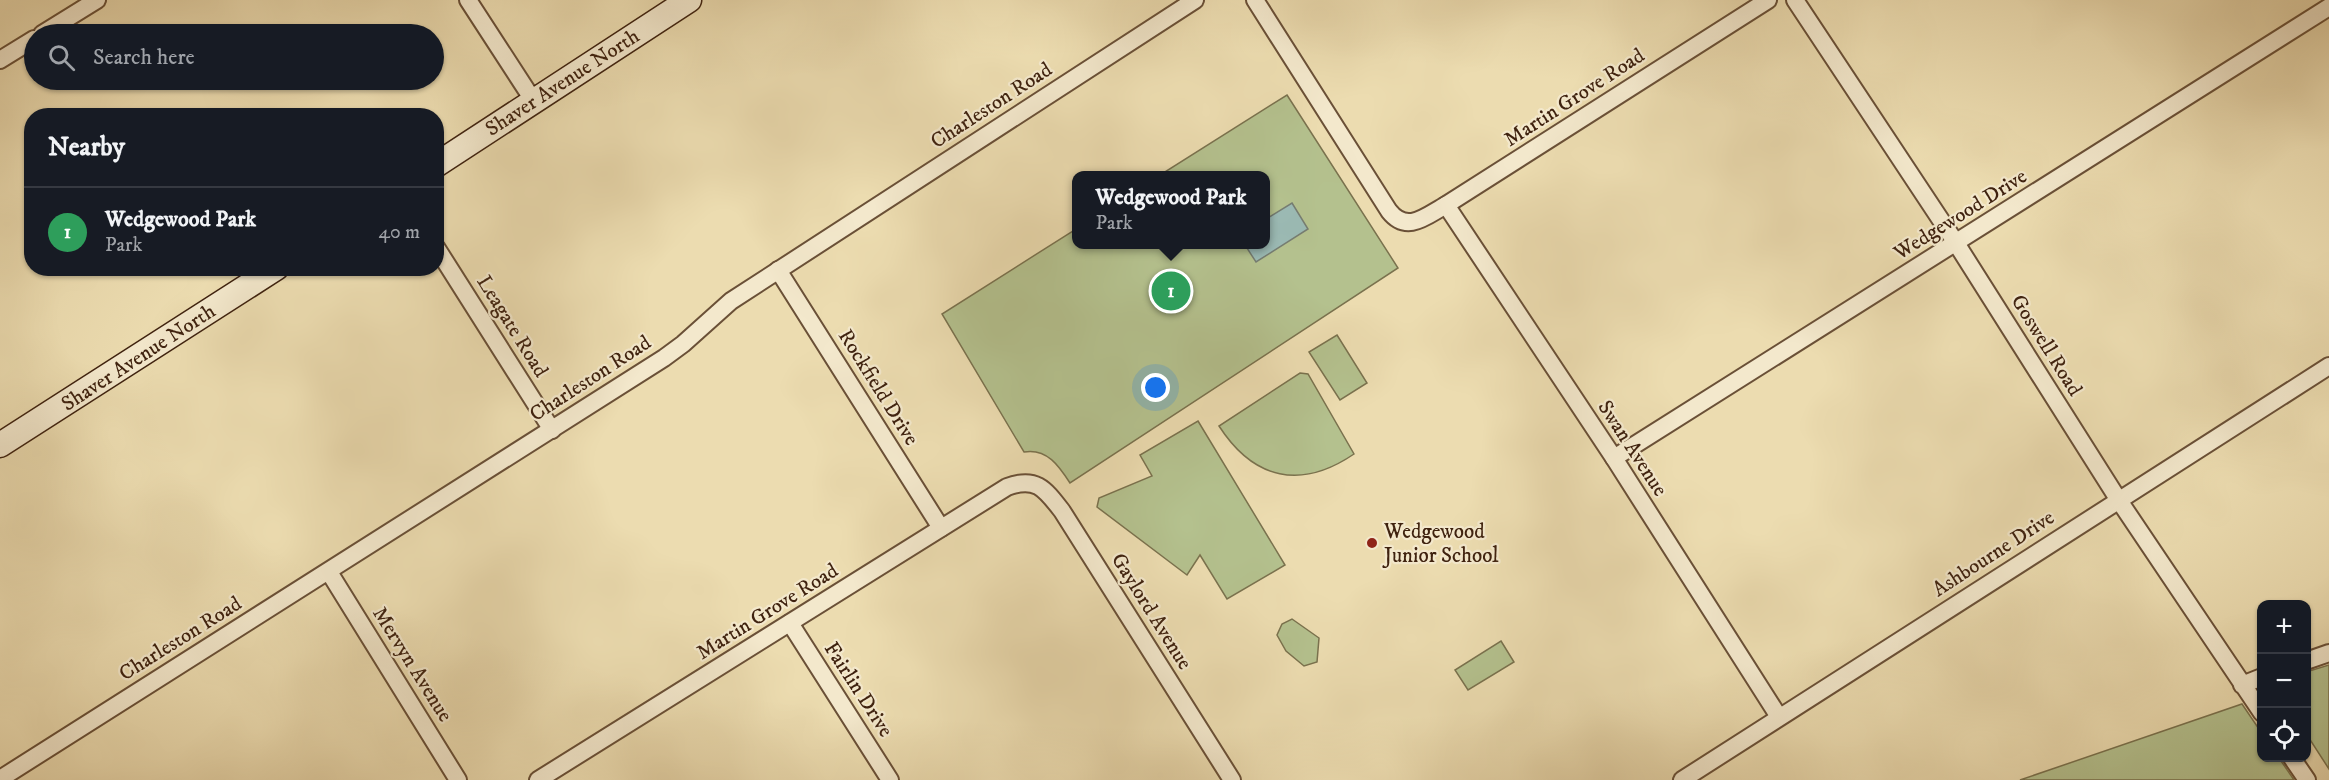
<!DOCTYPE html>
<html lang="en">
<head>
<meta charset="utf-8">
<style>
  body { margin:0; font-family:"IM FELL DW Pica",serif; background:#242831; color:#f1f3f6 }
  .controls { position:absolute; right:18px; bottom:18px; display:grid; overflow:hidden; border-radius:12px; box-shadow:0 2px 4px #0004 }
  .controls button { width:54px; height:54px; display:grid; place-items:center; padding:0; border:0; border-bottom:2px solid #363941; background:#171b24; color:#f1f3f6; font:30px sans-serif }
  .you { position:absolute; left:1156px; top:388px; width:21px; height:21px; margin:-15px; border:4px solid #fff; border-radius:50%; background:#1a73e8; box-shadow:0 0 0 9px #1a73e833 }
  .badge { display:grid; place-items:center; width:39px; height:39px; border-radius:50%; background:#c59692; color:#fff; font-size:20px; font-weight:700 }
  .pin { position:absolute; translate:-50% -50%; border:3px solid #fff; box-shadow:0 2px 6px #0006 }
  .popup { position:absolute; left:1072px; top:171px; width:198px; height:78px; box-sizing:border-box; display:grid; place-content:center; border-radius:12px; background:#171b24; filter:drop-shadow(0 2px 4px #0005); font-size:20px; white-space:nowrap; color:#9ea1a6 }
  .popup b { font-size:22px; color:#f1f3f6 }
  .popup::after { content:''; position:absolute; left:50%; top:100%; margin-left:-12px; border:12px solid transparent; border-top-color:#171b24 }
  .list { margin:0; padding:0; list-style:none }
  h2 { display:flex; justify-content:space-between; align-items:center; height:78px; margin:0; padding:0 24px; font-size:26px }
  h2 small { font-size:20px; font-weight:400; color:#9ea1a6 }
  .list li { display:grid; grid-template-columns:39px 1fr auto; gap:18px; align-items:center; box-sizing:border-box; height:90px; padding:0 24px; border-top:2px solid #363941 }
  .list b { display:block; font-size:22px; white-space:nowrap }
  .list p { margin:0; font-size:20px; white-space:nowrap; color:#9ea1a6 }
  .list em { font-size:20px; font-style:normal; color:#9ea1a6 }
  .icon { flex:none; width:33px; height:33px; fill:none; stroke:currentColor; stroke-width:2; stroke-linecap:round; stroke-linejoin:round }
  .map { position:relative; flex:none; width:2329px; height:780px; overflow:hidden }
  .search { position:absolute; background:#171b24; box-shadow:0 2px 4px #0004; left:24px; top:24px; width:420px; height:66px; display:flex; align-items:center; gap:15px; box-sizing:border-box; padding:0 21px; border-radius:33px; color:#9ea1a6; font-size:22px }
  .panel { position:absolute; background:#171b24; box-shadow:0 2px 4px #0004; left:24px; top:108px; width:420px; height:168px; border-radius:24px }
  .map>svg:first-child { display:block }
  .green { fill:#b4c18e; stroke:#7a724e; stroke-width:1.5 }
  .water { fill:#9bbab4; stroke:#767d72; stroke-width:1.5 }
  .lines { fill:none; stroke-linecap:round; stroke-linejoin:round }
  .street-casing { stroke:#6a5037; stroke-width:20 }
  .secondary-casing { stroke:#3f220f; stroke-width:27 }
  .street { stroke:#f3e8cc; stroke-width:16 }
  .secondary { stroke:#f3e8cc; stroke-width:24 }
  .poi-dot { fill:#8f2418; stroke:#f3e8cc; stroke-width:2 }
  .labels { text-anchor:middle; stroke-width:4.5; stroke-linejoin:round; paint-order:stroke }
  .street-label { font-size:21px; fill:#3f220f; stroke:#f3e8cc }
  .poi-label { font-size:21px; fill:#3f220f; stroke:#f3e8cc; text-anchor:start }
</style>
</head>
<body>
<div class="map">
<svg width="2329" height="780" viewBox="0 0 2329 780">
  <rect width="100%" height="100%" fill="#ecdcb0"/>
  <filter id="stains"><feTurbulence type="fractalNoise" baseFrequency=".00333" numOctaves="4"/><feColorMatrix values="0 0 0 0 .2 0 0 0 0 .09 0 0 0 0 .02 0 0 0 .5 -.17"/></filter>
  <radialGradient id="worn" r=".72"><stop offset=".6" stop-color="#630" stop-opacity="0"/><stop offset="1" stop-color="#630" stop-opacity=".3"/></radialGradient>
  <g class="green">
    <path d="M1287 95 1398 268 1070 483C1059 466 1047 448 1024 452L942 314 1076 229V244H1266V176L1160 175Z"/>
    <path d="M1337 335 1367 383 1340 400 1309 352Z"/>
    <path d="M1300 373 1308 374 1354 454C1301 490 1254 480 1219 426Z"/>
    <path d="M1198 421 1285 565 1227 599 1200 555 1187 575 1097 507 1099 498 1152 476 1140 455Z"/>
    <path d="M1292 619 1319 638 1317 662 1304 666 1286 651 1277 635 1282 624Z"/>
    <path d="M1501 641 1514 662 1468 690 1455 670Z"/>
    <path d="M2329 665V769L2307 735 2306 672Z"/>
    <path d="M2242 704 2261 732 2262 758H2279L2294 780H2020Z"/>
  </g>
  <path class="water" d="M1292 203 1308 229 1256 262 1245 245 1266 244V219Z"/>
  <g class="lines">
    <g class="street-casing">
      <g id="street">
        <path d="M468 0 533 100"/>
        <path d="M1255 0 1389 211C1407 234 1426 216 1446 205L1768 0"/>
        <path d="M1795 0 1956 243 2118 499 2262 713"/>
        <path d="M42 34 97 0"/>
        <path d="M0 60 34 39"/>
        <path d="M1446 205 1614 458 1779 717"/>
        <path d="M436 247 552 430"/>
        <path d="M778 270 941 528"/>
        <path d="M1614 458 2329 7"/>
        <path d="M329 572 458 780"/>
        <path d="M790 623 890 780"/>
        <path d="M2306 661 2329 653"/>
        <path d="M2242 685 2262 677"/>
        <path d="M2292 758 2307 780"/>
        <path d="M0 779 664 358 683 344 731 301 1195 0"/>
        <path d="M538 780 1007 487C1036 476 1045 489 1062 511L1232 780"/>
        <path d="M1682 780 2329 366"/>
      </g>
    </g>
    <g class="secondary-casing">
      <g id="secondary">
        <path d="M436 165 689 0"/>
        <path d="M0 445 276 268"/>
      </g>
    </g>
    <use href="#street" class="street"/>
    <use href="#secondary" class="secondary"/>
  </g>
  <circle class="poi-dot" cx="1372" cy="543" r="6"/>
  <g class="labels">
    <g class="street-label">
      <text transform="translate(562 82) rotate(-33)" y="7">Shaver Avenue North</text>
      <text transform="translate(1574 97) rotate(-33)" y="7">Martin Grove Road</text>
      <text transform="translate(991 105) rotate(-33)" y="7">Charleston Road</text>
      <text transform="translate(1960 214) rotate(-32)" y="7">Wedgewood Drive</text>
      <text transform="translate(513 326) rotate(58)" y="7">Leagate Road</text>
      <text transform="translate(2047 345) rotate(58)" y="7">Goswell Road</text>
      <text transform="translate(138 357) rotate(-33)" y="7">Shaver Avenue North</text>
      <text transform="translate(590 378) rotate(-33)" y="7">Charleston Road</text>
      <text transform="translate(879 387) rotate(58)" y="7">Rockfield Drive</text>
      <text transform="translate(1633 448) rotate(57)" y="7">Swan Avenue</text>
      <text transform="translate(1993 553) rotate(-33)" y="7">Ashbourne Drive</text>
      <text transform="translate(767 611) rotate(-32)" y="7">Martin Grove Road</text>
      <text transform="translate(1152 611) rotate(58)" y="7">Gaylord Avenue</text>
      <text transform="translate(180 638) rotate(-32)" y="7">Charleston Road</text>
      <text transform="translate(413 664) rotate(58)" y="7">Mervyn Avenue</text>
      <text transform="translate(859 689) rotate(57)" y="7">Fairlin Drive</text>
    </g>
    <g class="poi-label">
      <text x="1384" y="538">Wedgewood<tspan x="1384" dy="24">Junior School</tspan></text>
    </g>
  </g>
  <rect width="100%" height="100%" filter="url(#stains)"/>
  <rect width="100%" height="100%" fill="url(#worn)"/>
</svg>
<div class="controls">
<button>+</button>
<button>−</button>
<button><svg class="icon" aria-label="locate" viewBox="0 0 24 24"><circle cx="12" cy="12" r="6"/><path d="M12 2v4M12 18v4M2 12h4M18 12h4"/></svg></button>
</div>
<div class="you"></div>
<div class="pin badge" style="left:1171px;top:291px;background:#2e9e5b">1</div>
<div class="popup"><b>Wedgewood Park</b>Park</div>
<div class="search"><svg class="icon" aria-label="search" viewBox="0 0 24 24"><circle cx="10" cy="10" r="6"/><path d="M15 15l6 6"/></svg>Search here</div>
<section class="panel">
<h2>Nearby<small></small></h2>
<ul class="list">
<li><span class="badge" style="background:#2e9e5b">1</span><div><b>Wedgewood Park</b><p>Park</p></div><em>40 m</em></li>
</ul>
</section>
</div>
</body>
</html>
